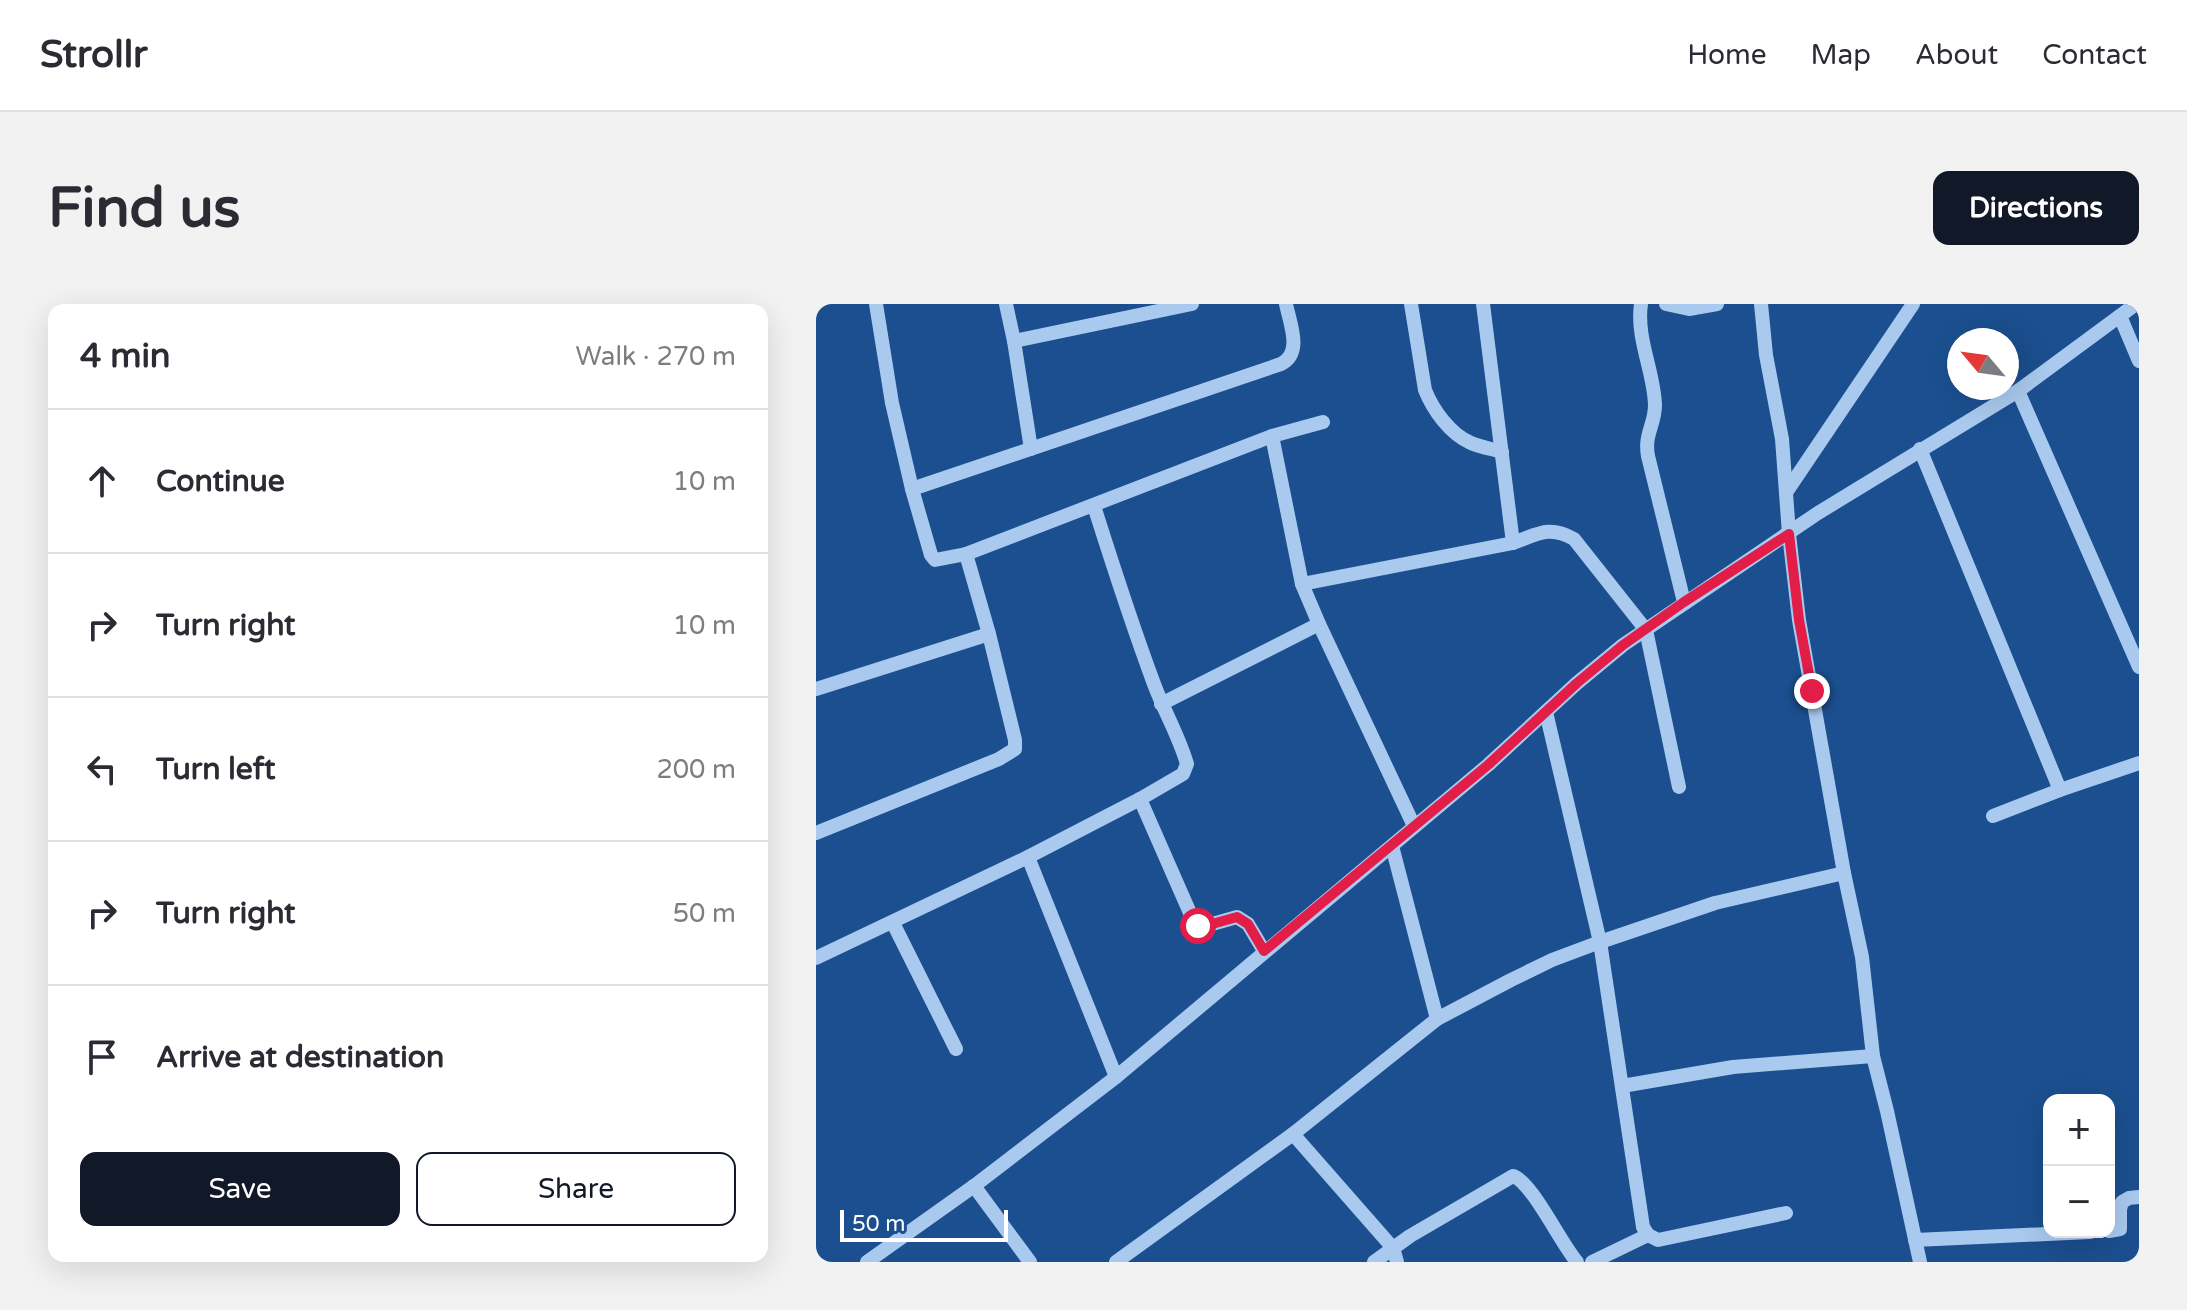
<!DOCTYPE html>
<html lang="en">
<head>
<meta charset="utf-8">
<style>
  body { margin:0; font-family:"Varela Round",sans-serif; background:#f2f2f3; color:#2b2b33 }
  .controls { position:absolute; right:24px; bottom:24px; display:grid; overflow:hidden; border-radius:16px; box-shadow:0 8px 32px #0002 }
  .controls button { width:72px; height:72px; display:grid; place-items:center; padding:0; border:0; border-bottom:2px solid #e1e1e2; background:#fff; color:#2b2b33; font:40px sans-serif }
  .compass { position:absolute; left:1131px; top:24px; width:72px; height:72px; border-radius:50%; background:#fff; box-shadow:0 8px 32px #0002; rotate:299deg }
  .scale { position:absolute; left:24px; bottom:20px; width:168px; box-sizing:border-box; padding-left:8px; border:4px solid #fff; border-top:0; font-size:22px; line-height:28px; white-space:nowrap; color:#fff; -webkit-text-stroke:6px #1b4f8f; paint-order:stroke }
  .stop { position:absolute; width:24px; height:24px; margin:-18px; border:6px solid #e11d48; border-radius:50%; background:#fff }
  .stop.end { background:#e11d48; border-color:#fff; box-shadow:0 2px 8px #0008 }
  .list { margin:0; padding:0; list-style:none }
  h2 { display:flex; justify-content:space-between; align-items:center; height:104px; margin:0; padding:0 32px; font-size:34px }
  h2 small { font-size:26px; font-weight:400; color:#7c7c81 }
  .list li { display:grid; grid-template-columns:52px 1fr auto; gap:24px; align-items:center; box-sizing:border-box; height:144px; padding:0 32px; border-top:2px solid #e1e1e2 }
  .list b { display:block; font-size:30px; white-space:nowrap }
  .list em { font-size:26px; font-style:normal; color:#7c7c81 }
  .actions { display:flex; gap:16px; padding:24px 32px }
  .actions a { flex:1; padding:18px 0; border:2px solid #111827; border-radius:16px; text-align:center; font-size:28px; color:#111827 }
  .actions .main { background:#111827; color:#fff }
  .icon { flex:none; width:44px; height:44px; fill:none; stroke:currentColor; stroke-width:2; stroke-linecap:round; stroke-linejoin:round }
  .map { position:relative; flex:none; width:1323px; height:958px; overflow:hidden; border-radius:16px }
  header { display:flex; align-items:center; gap:48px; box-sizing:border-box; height:112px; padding:0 40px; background:#fff; border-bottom:2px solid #e1e1e2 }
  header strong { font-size:38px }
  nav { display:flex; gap:44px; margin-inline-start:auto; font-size:28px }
  .intro { display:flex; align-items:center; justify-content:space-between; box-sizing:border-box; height:192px; padding:0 48px }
  h1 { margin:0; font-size:56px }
  .button { padding:20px 36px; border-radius:16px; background:#111827; color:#fff; font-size:28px; font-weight:700 }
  main { display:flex; gap:48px; padding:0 48px }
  aside { flex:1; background:#fff; border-radius:16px; box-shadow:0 8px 32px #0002 }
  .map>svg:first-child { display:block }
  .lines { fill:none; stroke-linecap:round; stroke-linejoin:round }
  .minor { stroke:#a9c9ee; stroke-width:14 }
  .route { stroke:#e11d48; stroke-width:10 }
</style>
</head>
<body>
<header>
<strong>Strollr</strong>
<nav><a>Home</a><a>Map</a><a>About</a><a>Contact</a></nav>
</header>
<div class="intro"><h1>Find us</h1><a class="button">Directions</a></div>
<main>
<aside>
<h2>4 min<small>Walk · 270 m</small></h2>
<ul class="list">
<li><svg class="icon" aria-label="ahead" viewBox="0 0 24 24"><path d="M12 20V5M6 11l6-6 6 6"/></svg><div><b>Continue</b></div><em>10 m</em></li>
<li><svg class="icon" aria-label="right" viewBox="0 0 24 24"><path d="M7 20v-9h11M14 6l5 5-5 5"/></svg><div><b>Turn right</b></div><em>10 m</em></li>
<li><svg class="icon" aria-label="left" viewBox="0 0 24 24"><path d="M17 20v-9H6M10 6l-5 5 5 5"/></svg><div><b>Turn left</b></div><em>200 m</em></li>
<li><svg class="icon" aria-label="right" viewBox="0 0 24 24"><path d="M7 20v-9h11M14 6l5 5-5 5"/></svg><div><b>Turn right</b></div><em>50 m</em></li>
<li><svg class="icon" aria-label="arrive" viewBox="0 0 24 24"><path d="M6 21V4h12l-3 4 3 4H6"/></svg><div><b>Arrive at destination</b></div></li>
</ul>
<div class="actions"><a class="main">Save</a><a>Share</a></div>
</aside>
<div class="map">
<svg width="1323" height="958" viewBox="0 0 1323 958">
  <rect width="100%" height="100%" fill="#1b4f8f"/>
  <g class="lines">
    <g class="minor">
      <path d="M60 0 76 99 96 185 115 251 119 256 150 250 456 132 507 118"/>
      <path d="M190 0 198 37 215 145"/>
      <path d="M595 0 609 86C617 106 634 130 655 139 664 143 676 145 686 148"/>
      <path d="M667 0 697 239"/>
      <path d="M825 0C820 35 838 67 839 101 839 121 828 130 832 152L868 298"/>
      <path d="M850 0 873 5 901 0"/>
      <path d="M945 0 950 51 966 135 973 230 983 316 1028 569 1046 653 1057 752 1071 807 1104 958"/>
      <path d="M1304 12 1323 57"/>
      <path d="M198 37 376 0"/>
      <path d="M1202 87 1323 363"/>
      <path d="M456 132 486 280 503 320 598 522"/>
      <path d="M1104 145 1244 486"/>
      <path d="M96 185 465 60C487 49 474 20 470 0"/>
      <path d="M971 187 1097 0"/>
      <path d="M486 280 697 239C722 230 733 221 758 235L830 326 863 483"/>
      <path d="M0 385 173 330"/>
      <path d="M345 400 503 320"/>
      <path d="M730 408 784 638 827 923 832 931 842 936 970 909"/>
      <path d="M324 495 378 618 382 622H389L421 613 432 620 448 647"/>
      <path d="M1177 512 1244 486 1323 459"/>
      <path d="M0 529 183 455 199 445V436L173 330 150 250"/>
      <path d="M576 542 621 715"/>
      <path d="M212 553 300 773"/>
      <path d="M77 619 140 745"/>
      <path d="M0 654 212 553 324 495 367 470 371 460C363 432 348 407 338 380 316 321 297 262 278 202"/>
      <path d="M806 782 917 763 1057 752"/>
      <path d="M477 830 577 944 581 958"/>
      <path d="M158 882 214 958"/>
      <path d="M1293 927 1304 925V905L1306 898 1313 894 1323 893"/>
      <path d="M1099 936 1274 928"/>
      <path d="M51 958 158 882 300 773 672 461 761 379 807 341 1002 209 1202 87 1320 0"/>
      <path d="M300 958 477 830 621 715 695 676 736 656 784 638 899 599 1028 569"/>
      <path d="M558 958 594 932 697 872C716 878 745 940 761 958"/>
      <path d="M776 958 832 931"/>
    </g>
  </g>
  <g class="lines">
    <path class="route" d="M382 622H389L421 613 432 620 448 647 672 461 761 379 807 341 868 298 973 230 983 316 996 387"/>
  </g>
</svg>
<div class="controls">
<button>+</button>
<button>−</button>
</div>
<svg class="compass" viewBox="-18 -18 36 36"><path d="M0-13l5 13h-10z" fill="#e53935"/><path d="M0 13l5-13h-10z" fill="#7c7c81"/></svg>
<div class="scale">50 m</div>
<div class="stop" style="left:382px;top:622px"></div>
<div class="stop end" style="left:996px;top:387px"></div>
</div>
</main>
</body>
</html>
